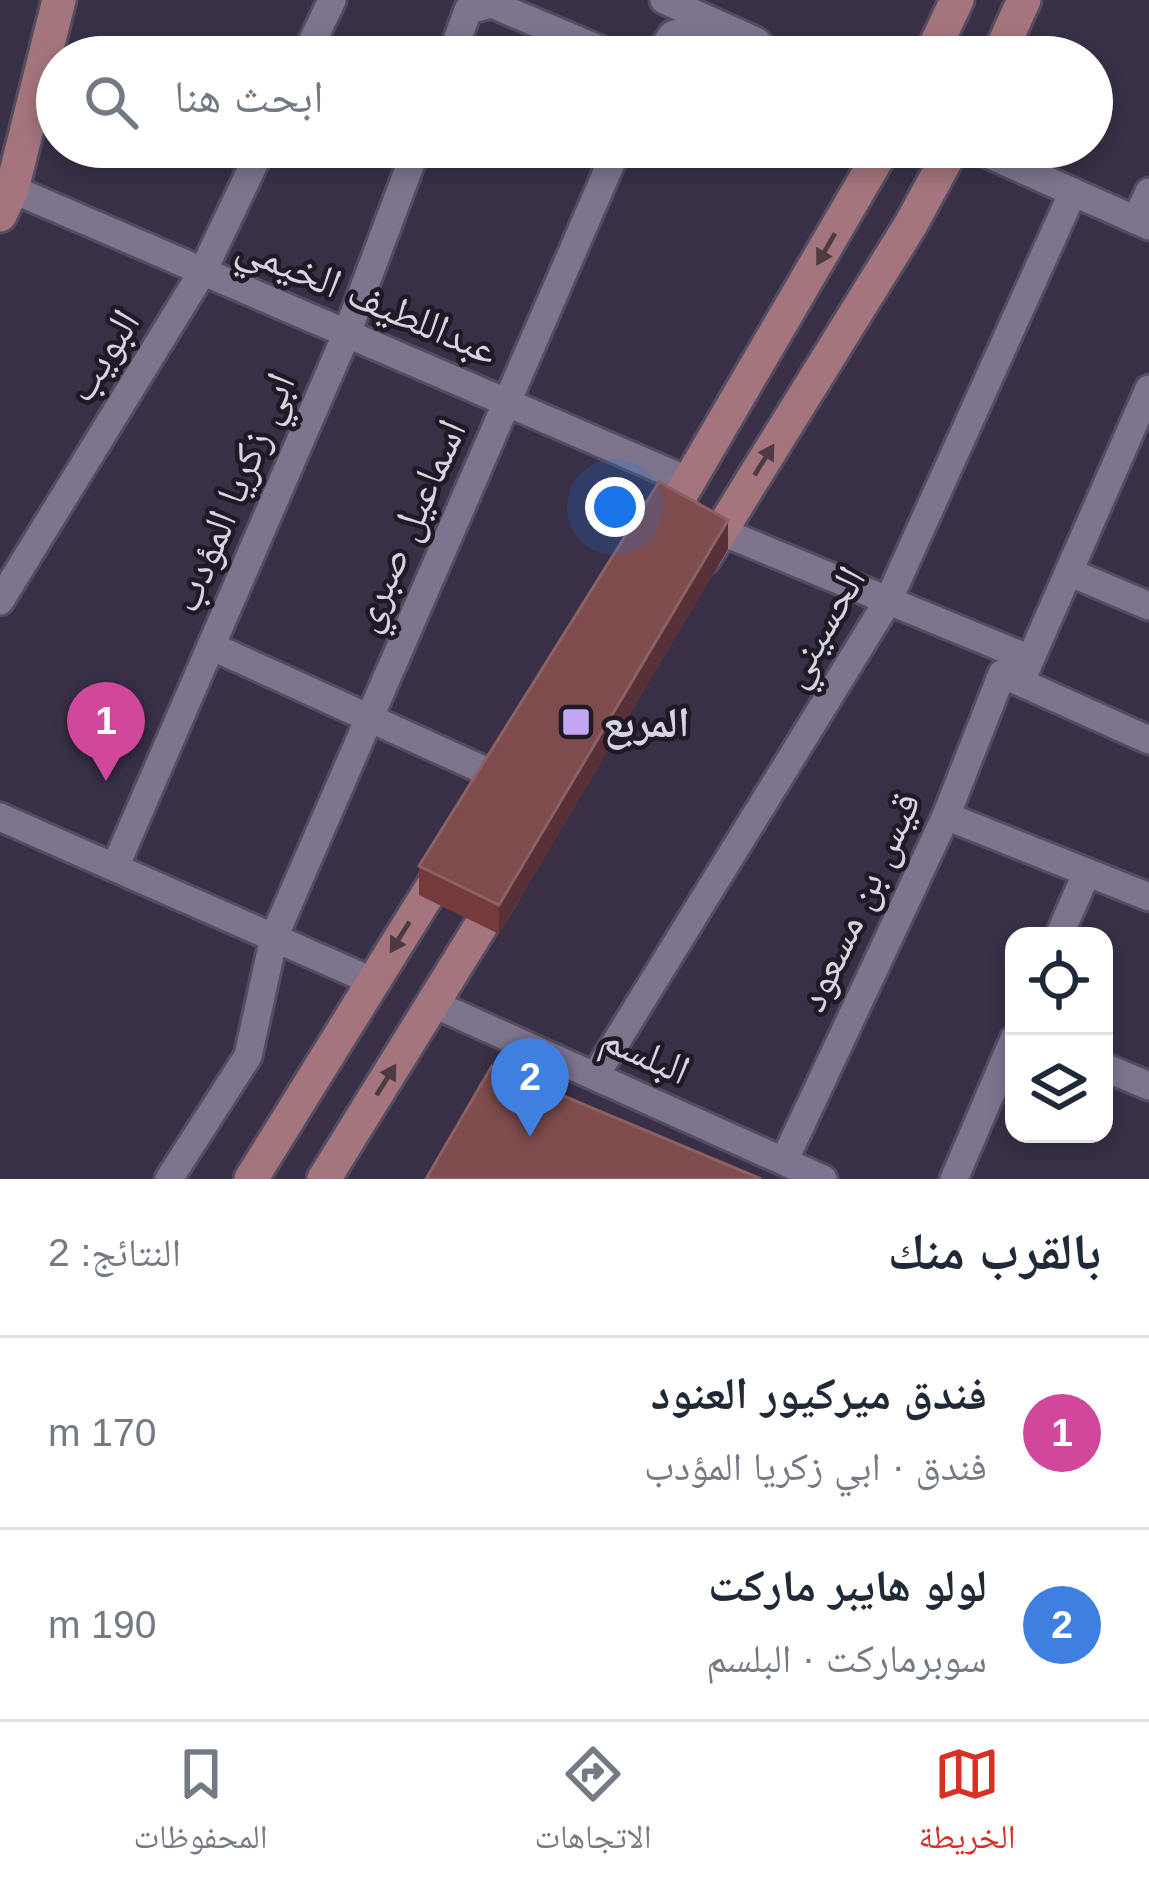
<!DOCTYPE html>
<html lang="ar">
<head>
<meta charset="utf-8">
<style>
  body { margin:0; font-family:Helvetica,"Noto Naskh Arabic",sans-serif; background:#f2f2f3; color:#1f2937; direction:rtl }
  .controls { position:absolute; right:36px; bottom:36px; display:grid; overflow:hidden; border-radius:24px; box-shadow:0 6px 18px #0003 }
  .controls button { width:108px; height:108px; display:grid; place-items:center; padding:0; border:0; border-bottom:3px solid #e0e1e3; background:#fff; color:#1f2937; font:60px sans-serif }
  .you { position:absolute; left:615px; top:507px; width:42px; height:42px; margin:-30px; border:9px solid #fff; border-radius:50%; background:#1a73e8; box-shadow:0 0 0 18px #1a73e833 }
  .badge { display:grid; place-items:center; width:78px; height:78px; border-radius:50%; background:#d93025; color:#fff; font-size:39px; font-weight:700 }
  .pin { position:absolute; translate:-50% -99px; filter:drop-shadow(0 3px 6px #0008) }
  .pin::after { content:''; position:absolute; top:63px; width:42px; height:36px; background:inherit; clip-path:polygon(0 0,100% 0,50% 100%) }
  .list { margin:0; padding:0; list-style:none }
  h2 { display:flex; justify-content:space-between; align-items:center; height:156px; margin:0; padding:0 48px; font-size:51px }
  h2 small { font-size:39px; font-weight:400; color:#747a83 }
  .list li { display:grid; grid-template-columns:78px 1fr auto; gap:36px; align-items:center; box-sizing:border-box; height:192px; padding:0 48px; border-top:3px solid #e0e1e3 }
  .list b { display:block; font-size:45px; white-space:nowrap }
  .list p { margin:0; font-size:39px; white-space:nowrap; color:#747a83 }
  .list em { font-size:39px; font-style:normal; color:#747a83 }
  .icon { flex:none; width:66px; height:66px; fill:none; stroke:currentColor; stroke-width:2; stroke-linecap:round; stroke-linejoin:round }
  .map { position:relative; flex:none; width:1149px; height:1179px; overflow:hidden; direction:ltr }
  .search { position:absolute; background:#fff; box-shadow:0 6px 18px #0003; left:36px; right:36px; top:36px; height:132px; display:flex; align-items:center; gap:30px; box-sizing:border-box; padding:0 42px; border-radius:66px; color:#747a83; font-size:45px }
  .sheet { height:540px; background:#fff }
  nav { display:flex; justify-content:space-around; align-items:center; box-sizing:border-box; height:168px; border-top:3px solid #e0e1e3; background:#fff; font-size:33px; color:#747a83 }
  nav a { display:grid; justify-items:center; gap:6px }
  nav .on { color:#d93025 }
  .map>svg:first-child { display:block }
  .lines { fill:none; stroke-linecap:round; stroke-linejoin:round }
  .minor-casing { stroke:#544c60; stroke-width:33 }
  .major-casing { stroke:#544c60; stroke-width:39 }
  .minor { stroke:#7e748e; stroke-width:27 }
  .major { stroke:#a4757c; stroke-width:33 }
  .wall { fill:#743b3a }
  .shaded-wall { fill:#583037 }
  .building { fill:#7e4c4c; stroke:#8c6163; stroke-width:3 }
  .oneway { fill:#4e3a43 }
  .poi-dot { fill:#c4a7f1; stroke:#1f1a25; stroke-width:4.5 }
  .labels { text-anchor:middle; stroke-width:9; stroke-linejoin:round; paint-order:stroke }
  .street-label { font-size:42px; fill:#d8d3e2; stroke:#1f1a25 }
  .poi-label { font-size:42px; font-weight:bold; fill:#d8d3e2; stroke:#1f1a25; text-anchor:start }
</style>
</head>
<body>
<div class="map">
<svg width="1149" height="1179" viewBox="0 0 1149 1179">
  <rect width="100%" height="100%" fill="#393047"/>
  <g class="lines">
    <g class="minor-casing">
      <g id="minor">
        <path d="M664 0 756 41 771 57"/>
        <path d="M305 57 332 0"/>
        <path d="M451 57 468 10 492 4 617 57"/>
        <path d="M657 57 672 35 684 31 744 54"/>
        <path d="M972 147 1149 226"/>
        <path d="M12 189 691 482"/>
        <path d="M1136 220 1149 192"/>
        <path d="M720 531 1030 659"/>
        <path d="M1069 572 1149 606"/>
        <path d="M0 601 203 271 262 147"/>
        <path d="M211 646 501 778"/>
        <path d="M1023 676 1149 389"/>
        <path d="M946 816 1149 897"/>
        <path d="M0 817 372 981"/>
        <path d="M115 867 347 333 417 147"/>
        <path d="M1059 936 1087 872"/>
        <path d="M434 1004 823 1179"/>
        <path d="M1104 1067 1149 1086"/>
        <path d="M595 1076 888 601 1073 192"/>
        <path d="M784 1161 946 816 1002 674 1149 740"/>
        <path d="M169 1179 248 1056 274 937 618 147"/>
        <path d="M954 1179 1014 1039"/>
      </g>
    </g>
    <g class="major-casing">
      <g id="major">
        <path d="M930 57 957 0"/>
        <path d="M998 57 1024 0"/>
        <path d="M0 215 12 189 59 0"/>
        <path d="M658 534 884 147"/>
        <path d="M704 558 911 224 953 147"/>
        <path d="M251 1179 449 860"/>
        <path d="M324 1179 503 890"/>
      </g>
    </g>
    <use href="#minor" class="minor"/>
    <use href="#major" class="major"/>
  </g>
  <path class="wall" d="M728 549 499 934 419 895V866Z"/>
  <path class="shaded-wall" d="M728 520V549L499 934V905Z"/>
  <g class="building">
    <path d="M659 482 728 520 499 905 419 866Z"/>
    <path d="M492 1066 761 1179H426Z"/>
  </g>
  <defs><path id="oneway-solid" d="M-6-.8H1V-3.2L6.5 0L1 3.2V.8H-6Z" transform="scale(3)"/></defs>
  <g class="oneway">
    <use href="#oneway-solid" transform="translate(826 249) rotate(120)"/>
    <use href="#oneway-solid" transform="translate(764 460) rotate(-58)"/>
    <use href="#oneway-solid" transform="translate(400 937) rotate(122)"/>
    <use href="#oneway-solid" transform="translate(386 1080) rotate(-58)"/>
  </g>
  <rect class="poi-dot" x="561" y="707" width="30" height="30" rx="6"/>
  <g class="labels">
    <g class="street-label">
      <text transform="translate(368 297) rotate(23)" y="15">عبداللطيف الخيمي</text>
      <text transform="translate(102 355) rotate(-58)" y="15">البويب</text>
      <text transform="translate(232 492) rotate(-67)" y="15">ابي زكريا المؤدب</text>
      <text transform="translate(407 525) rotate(-66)" y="15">اسماعيل صبري</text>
      <text transform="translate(821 626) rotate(-60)" y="15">الحسيني</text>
      <text transform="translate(858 901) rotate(-65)" y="15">قيس بن مسعود</text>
      <text transform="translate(646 1053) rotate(24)" y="15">البلسم</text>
    </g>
    <g class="poi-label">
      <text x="603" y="737">المربع</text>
    </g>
  </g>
</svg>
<div class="controls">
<button><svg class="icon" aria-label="locate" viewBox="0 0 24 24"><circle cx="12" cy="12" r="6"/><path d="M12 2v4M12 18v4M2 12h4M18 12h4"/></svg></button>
<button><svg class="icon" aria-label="layers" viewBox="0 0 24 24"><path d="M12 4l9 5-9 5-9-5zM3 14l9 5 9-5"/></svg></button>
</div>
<div class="you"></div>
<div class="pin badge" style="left:106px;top:781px;background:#d1479c">1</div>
<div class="pin badge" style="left:530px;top:1137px;background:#3f7fe0">2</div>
<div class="search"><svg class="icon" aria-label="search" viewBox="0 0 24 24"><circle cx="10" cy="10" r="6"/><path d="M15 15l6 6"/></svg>ابحث هنا</div>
</div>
<section class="sheet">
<h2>بالقرب منك<small>النتائج: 2</small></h2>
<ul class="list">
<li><span class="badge" style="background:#d1479c">1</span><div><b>فندق ميركيور العنود</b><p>فندق · ابي زكريا المؤدب</p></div><em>170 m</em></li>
<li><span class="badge" style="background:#3f7fe0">2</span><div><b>لولو هايبر ماركت</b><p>سوبرماركت · البلسم</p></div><em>190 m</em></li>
</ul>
</section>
<nav>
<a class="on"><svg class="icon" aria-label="map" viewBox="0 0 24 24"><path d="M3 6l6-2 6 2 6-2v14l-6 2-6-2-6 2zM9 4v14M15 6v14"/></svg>الخريطة</a>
<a><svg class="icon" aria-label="directions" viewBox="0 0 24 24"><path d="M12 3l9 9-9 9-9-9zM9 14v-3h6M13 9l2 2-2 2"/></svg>الاتجاهات</a>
<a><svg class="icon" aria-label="saved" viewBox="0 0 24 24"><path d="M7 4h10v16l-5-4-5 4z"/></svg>المحفوظات</a>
</nav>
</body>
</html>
